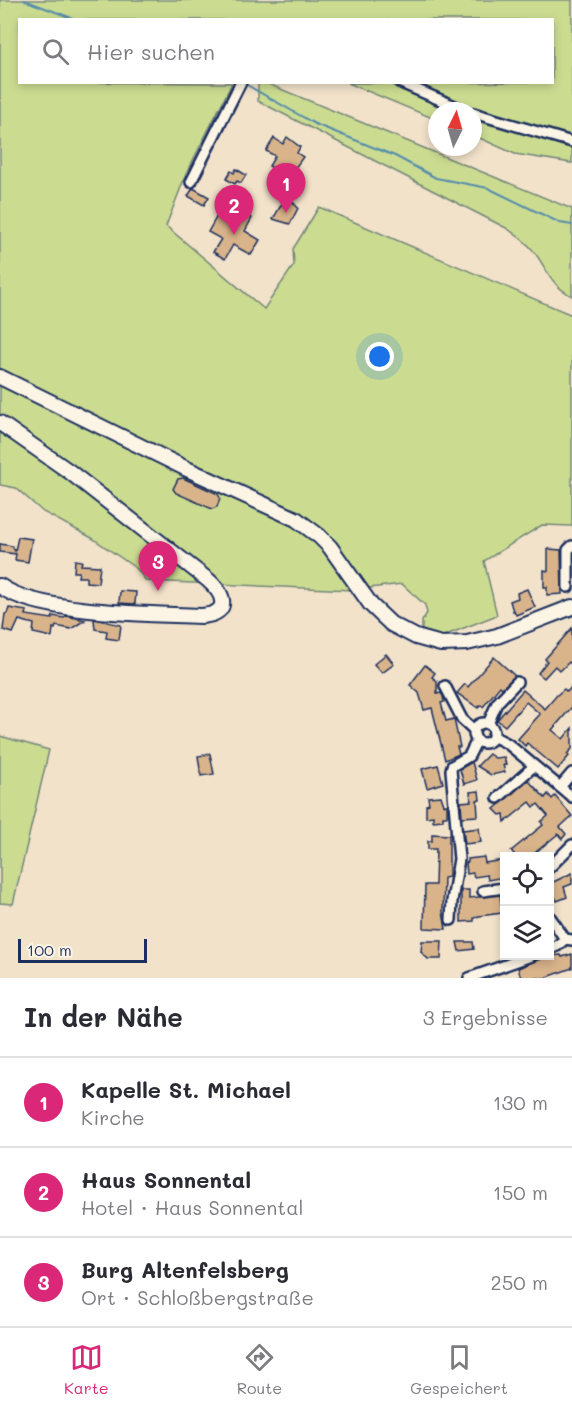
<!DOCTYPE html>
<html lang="de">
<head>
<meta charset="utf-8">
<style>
  body { margin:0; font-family:Mali,sans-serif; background:#f2f2f3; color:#2b2b33 }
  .controls { position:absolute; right:18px; bottom:18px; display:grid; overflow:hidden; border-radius:0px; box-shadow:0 3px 9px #0003 }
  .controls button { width:54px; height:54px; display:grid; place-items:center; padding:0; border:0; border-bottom:2px solid #e1e1e2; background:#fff; color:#2b2b33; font:30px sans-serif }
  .compass { position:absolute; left:428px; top:102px; width:54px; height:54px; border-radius:50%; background:#fff; box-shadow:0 3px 9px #0003; rotate:5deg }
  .scale { position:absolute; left:18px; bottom:15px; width:129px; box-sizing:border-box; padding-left:6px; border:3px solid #1b2f5e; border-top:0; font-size:16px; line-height:21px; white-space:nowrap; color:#1b2f5e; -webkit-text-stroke:4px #fcf5e5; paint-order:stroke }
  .you { position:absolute; left:380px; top:357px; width:21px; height:21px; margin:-15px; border:4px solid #fff; border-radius:50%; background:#1a73e8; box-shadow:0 0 0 9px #1a73e833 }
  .badge { display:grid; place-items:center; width:39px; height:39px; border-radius:50%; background:#db2777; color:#fff; font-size:20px; font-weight:700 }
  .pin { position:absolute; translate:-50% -50px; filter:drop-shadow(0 2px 3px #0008) }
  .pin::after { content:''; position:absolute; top:32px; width:21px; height:18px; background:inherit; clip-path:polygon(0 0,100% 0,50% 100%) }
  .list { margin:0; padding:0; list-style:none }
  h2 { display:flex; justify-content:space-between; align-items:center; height:78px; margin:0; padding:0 24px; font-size:26px }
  h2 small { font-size:20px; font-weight:400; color:#7c7c81 }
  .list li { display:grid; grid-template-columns:39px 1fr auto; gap:18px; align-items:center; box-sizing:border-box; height:90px; padding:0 24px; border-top:2px solid #e1e1e2 }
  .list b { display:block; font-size:22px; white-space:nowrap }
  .list p { margin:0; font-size:20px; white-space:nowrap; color:#7c7c81 }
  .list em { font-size:20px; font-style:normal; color:#7c7c81 }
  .icon { flex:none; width:33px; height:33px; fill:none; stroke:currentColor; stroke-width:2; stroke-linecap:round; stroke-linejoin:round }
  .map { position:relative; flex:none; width:572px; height:978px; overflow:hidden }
  .search { position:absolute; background:#fff; box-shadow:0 3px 9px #0003; left:18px; right:18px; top:18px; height:66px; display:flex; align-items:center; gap:15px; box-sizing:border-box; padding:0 21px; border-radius:0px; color:#7c7c81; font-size:22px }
  .sheet { height:348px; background:#fff }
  nav { display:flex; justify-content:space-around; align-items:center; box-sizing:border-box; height:84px; border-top:2px solid #e1e1e2; background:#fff; font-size:16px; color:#7c7c81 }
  nav a { display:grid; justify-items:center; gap:3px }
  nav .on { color:#db2777 }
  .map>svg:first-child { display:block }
  .green { fill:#cbdc91; stroke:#738678; stroke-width:1.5 }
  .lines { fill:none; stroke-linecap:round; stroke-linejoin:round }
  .stream { stroke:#578cac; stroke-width:2 }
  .building { fill:#d9b48b; stroke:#1b2f5e; stroke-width:1.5 }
  .street-casing { stroke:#1b2f5e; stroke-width:14 }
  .secondary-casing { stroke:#1b2f5e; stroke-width:18 }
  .street { stroke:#fcf5e5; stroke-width:9 }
  .secondary { stroke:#fcf5e5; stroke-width:14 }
</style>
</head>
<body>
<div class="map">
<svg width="572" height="978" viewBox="0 0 572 978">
  <rect width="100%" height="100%" fill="#f2e2ca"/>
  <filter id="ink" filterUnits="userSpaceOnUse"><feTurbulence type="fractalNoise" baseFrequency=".0167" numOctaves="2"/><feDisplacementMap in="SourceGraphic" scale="12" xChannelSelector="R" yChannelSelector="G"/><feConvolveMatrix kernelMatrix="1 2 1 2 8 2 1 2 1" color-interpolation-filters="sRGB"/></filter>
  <g filter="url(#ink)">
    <g class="green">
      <path d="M0 0H572V163L515 154 473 135V111H437V120L348 83 552 82V20H20V82L232 83 186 174 166 226 264 309 294 265 293 249 319 207 572 315V526L542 525 484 561 497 615 446 635 422 640V621L427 613 425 605 402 584 353 590 146 581 137 569 92 538 43 512 16 488 0 485Z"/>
      <path d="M258 83H266L572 209V296C550 286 546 265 531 248 525 241 516 235 508 229L258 101Z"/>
      <path d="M0 736 49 750 13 904 0 903Z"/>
    </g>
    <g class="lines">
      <g class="stream">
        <path d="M24 0 77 20"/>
        <path d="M247 85 315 124 395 156 436 178 488 188 560 223 572 225"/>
      </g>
    </g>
    <g class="building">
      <path d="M287 137 300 147 297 153 303 157 295 168 289 164 283 174 269 166 275 156 266 151 274 138 283 144Z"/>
      <path d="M236 169 246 175 241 183 237 181 235 184 226 179 231 171 234 173Z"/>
      <path d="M193 188 209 197 204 205 188 196Z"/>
      <path d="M287 195 298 208 290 224 273 219Z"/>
      <path d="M237 209 252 218 245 231 260 240 251 255 233 245 225 259 213 252 221 239 208 232 217 216 229 223Z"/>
      <path d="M183 478 218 494 220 498 217 507 212 509 176 493 173 489 178 479Z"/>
      <path d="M18 537 32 539 28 562 15 560 16 554 0 552V544L12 546 15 551Z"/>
      <path d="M548 549 561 550 562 594 547 595V587H544V570L548 571Z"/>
      <path d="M75 560 82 561 81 565 100 566 98 583 86 582V577H78L79 572H74Z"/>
      <path d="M527 589 535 607 516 615 514 610 513 611 510 601 518 598 517 593Z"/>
      <path d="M120 591 136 592 135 604 119 603Z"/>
      <path d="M9 608 27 611 26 615 52 619 53 616 64 618 67 616 85 620 71 629 56 626 55 629 53 628 52 637 33 633 34 624 19 620 13 633 3 630 5 614H7Z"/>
      <path d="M94 619 121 625 119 640 106 638 107 631 95 629Z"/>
      <path d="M572 628V665L569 662 560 671 555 666 544 678 538 673 547 661 545 659Z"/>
      <path d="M386 654 394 664 382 673 374 664Z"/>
      <path d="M494 657 515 676 502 688 500 686 483 707 481 705 478 708 457 693 465 684 468 687Z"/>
      <path d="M425 665 435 673 432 677 437 681V694L441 693 443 696 444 702 441 703 446 721 454 719 460 747H457L459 754 445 760 432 708 424 710 419 693 410 685Z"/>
      <path d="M572 686V707L552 730 563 739 572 728V749L567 754 569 756 558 769 527 743 525 746 518 739 540 714 526 702 505 726 497 720 523 690 545 709 557 695 564 689 567 692Z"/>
      <path d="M210 754 214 774 201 776 198 756Z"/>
      <path d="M489 754 495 758 504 757 506 765H503L505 772 491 775 477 766Z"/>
      <path d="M472 762 477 780 464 784 460 769Z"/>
      <path d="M438 765 443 783 427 788 422 769Z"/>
      <path d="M528 780 545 798 548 794 552 799 555 796 572 816 560 827 566 834 562 839 558 834 531 856H516L511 851 543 825 541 822 548 816 538 804 534 807 530 802 505 822 504 814 500 815 494 809Z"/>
      <path d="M479 791 480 800H477L478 816 462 817 461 802 471 801 470 792Z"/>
      <path d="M441 796 444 805H447V816H443V820L433 821V816L426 817V805L429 804 428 797Z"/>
      <path d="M479 828 481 842 465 844 463 830Z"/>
      <path d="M432 834 449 835V877L444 878 443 912 446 929 424 928 425 885H435L436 849H428V841H432Z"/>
      <path d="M484 857 485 863 504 860V877L488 880 487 875 474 877 473 873 467 874 466 863 468 862V859Z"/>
      <path d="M572 873V884L564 887 567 897 557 901 555 897 549 899V884Z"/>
      <path d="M461 890H469V898L500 895 502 913 479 916 474 918V921L461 922Z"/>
      <path d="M422 941H442L441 959H428L421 952Z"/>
      <path d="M457 942H473L474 949 459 951Z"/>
      <path d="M572 954V968L545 978H521L518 968 548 956 561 955 562 957Z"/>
    </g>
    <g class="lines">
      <g class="street-casing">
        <g id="street">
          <path d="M399 82 466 111"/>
          <path d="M473 113 572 142"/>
          <path d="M191 182 241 82"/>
          <path d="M568 587V550L572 546"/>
          <path d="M445 686 462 719 474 730"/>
          <circle cx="484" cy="733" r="10"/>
          <path d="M488 724 497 703 517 682"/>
          <path d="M493 736 508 744 572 797"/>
          <path d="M560 787 572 773"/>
          <path d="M498 798 534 766"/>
          <path d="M550 867 572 845"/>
          <path d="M483 891 504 888"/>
          <path d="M550 917 565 939 572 940"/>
          <path d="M451 920 452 901 459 859 451 770 452 766 469 756 477 740"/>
          <path d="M550 949 557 946 565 939"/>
          <path d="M469 978 531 956"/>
        </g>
      </g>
      <g class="secondary-casing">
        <g id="secondary">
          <path d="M0 377 187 469 296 519 319 536 330 547 371 605 391 624 416 637 441 644 467 643 497 636 572 607"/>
          <path d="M0 423 70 472 208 580C225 595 231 613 202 616 153 614 38 614 0 586"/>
        </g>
      </g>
      <use href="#street" class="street"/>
      <use href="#secondary" class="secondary"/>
    </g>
  </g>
</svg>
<div class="controls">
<button><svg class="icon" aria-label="locate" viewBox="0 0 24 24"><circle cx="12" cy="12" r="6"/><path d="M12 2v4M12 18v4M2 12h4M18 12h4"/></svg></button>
<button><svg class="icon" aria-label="layers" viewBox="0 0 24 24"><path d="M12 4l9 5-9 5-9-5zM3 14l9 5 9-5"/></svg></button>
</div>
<svg class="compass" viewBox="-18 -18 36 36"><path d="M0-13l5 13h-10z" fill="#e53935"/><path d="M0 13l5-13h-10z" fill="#7c7c81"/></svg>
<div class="scale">100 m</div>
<div class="you"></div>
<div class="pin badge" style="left:286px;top:213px">1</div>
<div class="pin badge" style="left:234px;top:235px">2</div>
<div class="pin badge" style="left:158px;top:591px">3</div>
<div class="search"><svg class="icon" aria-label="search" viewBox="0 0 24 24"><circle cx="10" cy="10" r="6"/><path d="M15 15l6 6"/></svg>Hier suchen</div>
</div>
<section class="sheet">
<h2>In der Nähe<small>3 Ergebnisse</small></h2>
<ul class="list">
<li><span class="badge">1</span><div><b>Kapelle St. Michael</b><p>Kirche</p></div><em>130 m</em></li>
<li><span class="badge">2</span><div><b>Haus Sonnental</b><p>Hotel · Haus Sonnental</p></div><em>150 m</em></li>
<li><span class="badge">3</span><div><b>Burg Altenfelsberg</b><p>Ort · Schloßbergstraße</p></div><em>250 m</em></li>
</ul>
</section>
<nav>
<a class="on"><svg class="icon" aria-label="map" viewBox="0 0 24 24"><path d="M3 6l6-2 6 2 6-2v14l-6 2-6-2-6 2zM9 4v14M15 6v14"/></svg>Karte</a>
<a><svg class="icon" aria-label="directions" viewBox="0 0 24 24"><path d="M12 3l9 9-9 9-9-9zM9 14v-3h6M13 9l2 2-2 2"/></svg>Route</a>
<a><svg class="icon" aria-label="saved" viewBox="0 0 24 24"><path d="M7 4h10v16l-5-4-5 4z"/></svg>Gespeichert</a>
</nav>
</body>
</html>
